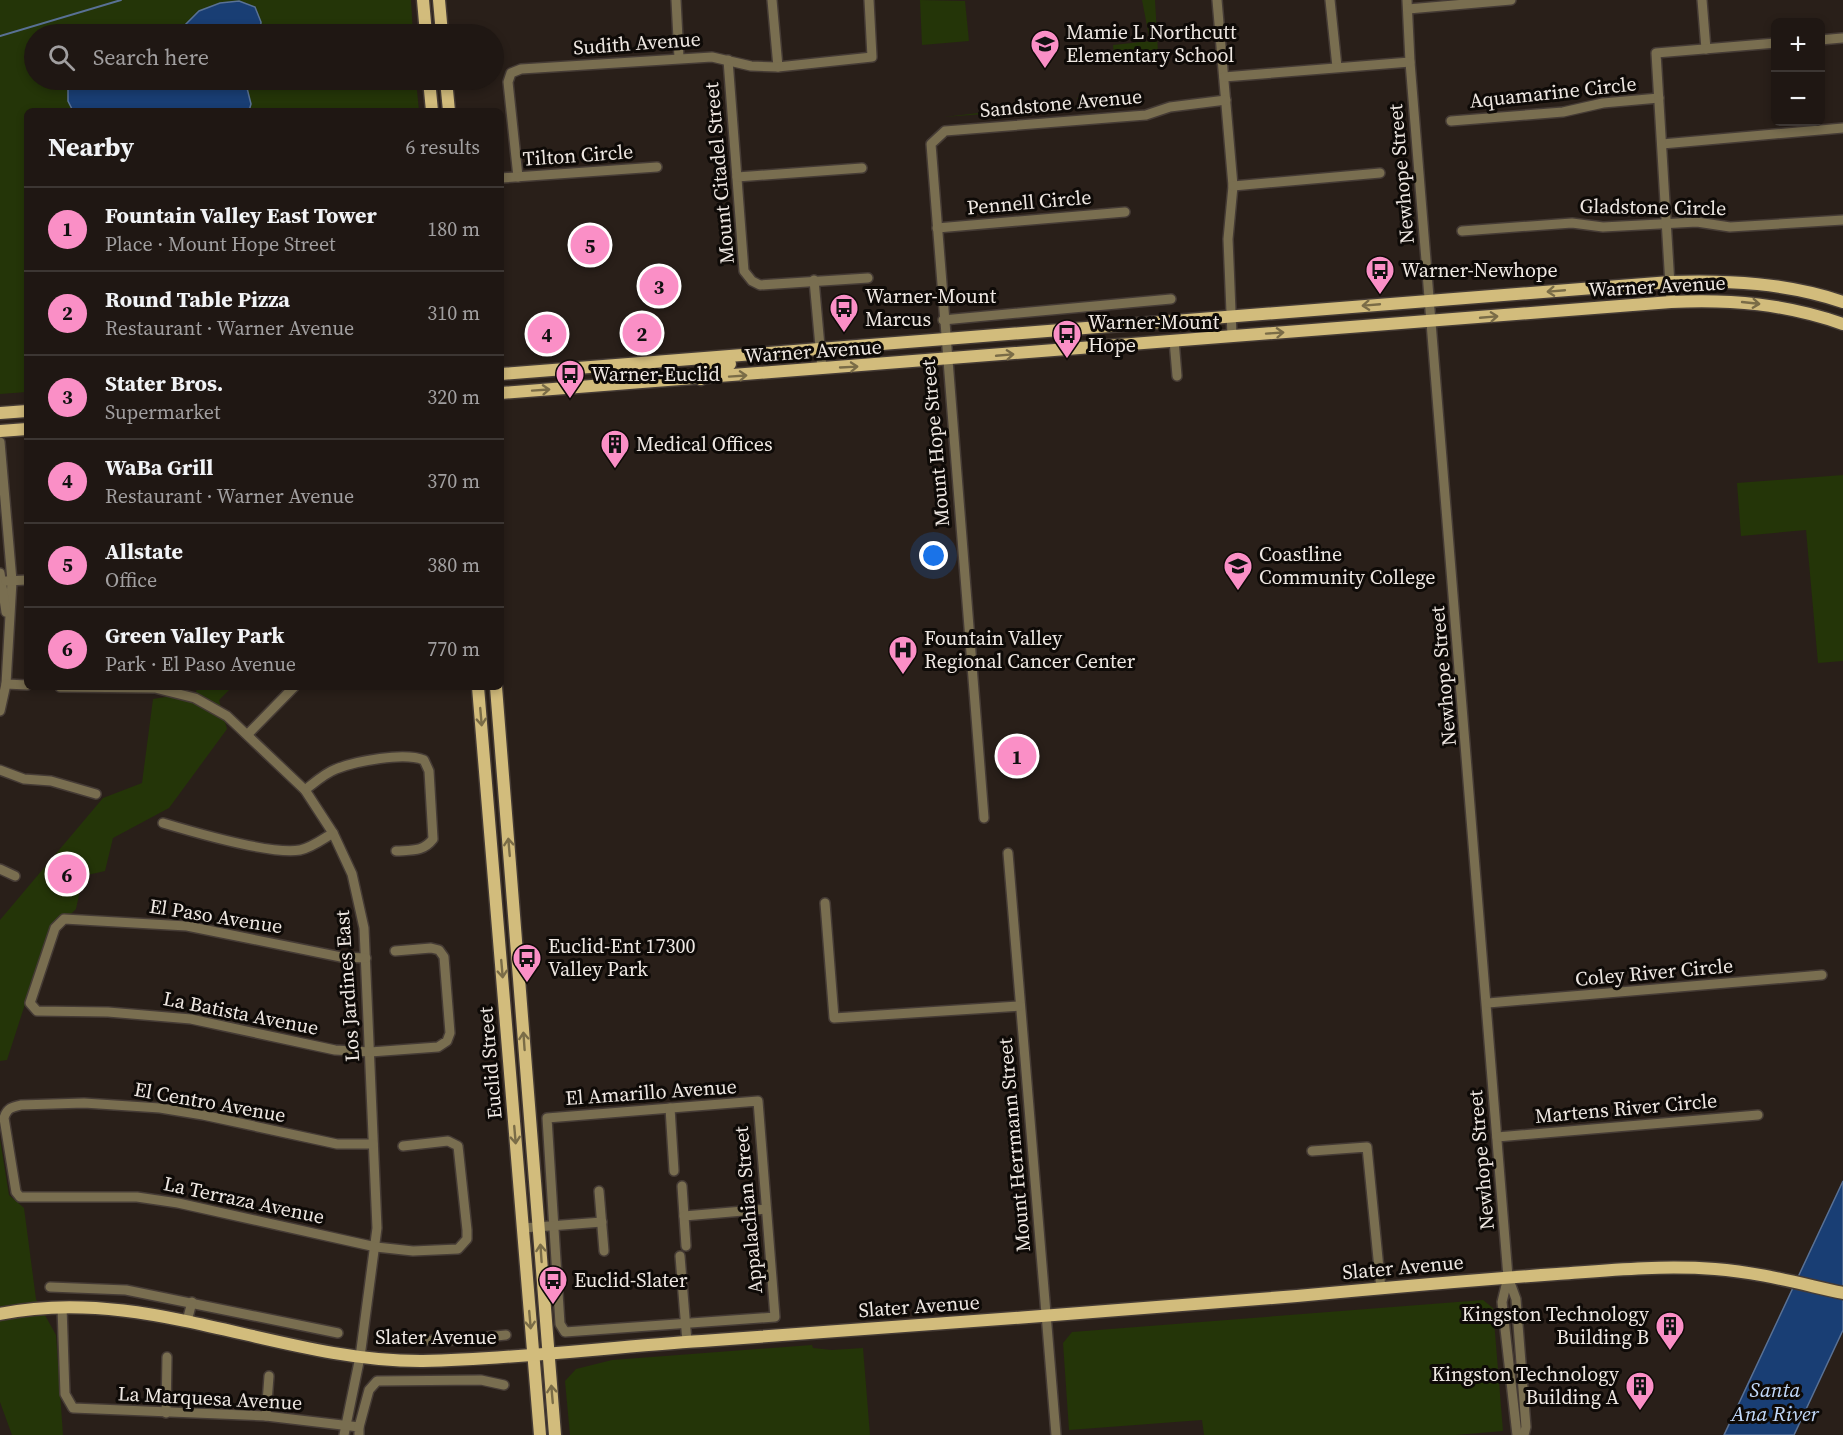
<!DOCTYPE html>
<html lang="en">
<head>
<meta charset="utf-8">
<style>
  body { margin:0; font-family:"Source Serif 4",serif; background:#27201c; color:#f1f3f6 }
  .controls { position:absolute; right:18px; top:18px; display:grid; overflow:hidden; border-radius:9px; box-shadow:0 3px 9px #0003 }
  .controls button { width:54px; height:54px; display:grid; place-items:center; padding:0; border:0; border-bottom:2px solid #3c3633; background:#1f1713; color:#f1f3f6; font:30px sans-serif }
  .you { position:absolute; left:934px; top:556px; width:21px; height:21px; margin:-15px; border:4px solid #fff; border-radius:50%; background:#1a73e8; box-shadow:0 0 0 9px #1a73e833 }
  .badge { display:grid; place-items:center; width:39px; height:39px; border-radius:50%; background:#fa8fc6; color:#111; font-size:20px; font-weight:700 }
  .pin { position:absolute; translate:-50% -50%; border:3px solid #fff; box-shadow:0 2px 6px #0006 }
  .list { margin:0; padding:0; list-style:none }
  h2 { display:flex; justify-content:space-between; align-items:center; height:78px; margin:0; padding:0 24px; font-size:26px }
  h2 small { font-size:20px; font-weight:400; color:#a19fa0 }
  .list li { display:grid; grid-template-columns:39px 1fr auto; gap:18px; align-items:center; box-sizing:border-box; height:84px; padding:0 24px; border-top:2px solid #3c3633 }
  .list b { display:block; font-size:22px; white-space:nowrap }
  .list p { margin:0; font-size:20px; white-space:nowrap; color:#a19fa0 }
  .list em { font-size:20px; font-style:normal; color:#a19fa0 }
  .icon { flex:none; width:33px; height:33px; fill:none; stroke:currentColor; stroke-width:2; stroke-linecap:round; stroke-linejoin:round }
  .map { position:relative; flex:none; width:1843px; height:1435px; overflow:hidden }
  .search { position:absolute; background:#1f1713; box-shadow:0 3px 9px #0003; left:24px; top:24px; width:480px; height:66px; display:flex; align-items:center; gap:15px; box-sizing:border-box; padding:0 21px; border-radius:33px; color:#a19fa0; font-size:22px }
  .panel { position:absolute; background:#1f1713; box-shadow:0 3px 9px #0003; left:24px; top:108px; width:480px; height:582px; border-radius:9px }
  .map>svg:first-child { display:block }
  .green { fill:#243508 }
  .water { fill:#193e74; stroke:#597195; stroke-width:1.5 }
  .lines { fill:none; stroke-linecap:round; stroke-linejoin:round }
  .stream { stroke:#597195; stroke-width:2 }
  .minor-casing { stroke:#453b35; stroke-width:12 }
  .major-casing { stroke:#453b35; stroke-width:15 }
  .minor { stroke:#796e50; stroke-width:9 }
  .major { stroke:#d2bc7c; stroke-width:12 }
  .oneway { stroke:#7a6c47 }
  .labels { text-anchor:middle; stroke-width:6; stroke-linejoin:round; paint-order:stroke }
  .poi-label { font-size:20px; fill:#efe8e3; stroke:#0e0a07; text-anchor:start }
  .street-label { font-size:20px; fill:#efe8e3; stroke:#0e0a07 }
  .water-label { font-size:21px; font-style:italic; fill:#c4dbfc; stroke:#0e0a07 }
</style>
</head>
<body>
<div class="map">
<svg width="1843" height="1435" viewBox="0 0 1843 1435">
  <rect width="100%" height="100%" fill="#291f19"/>
  <g class="green">
    <path d="M0 0H411L413 34H34V80H416L419 111H27V392L0 394Z"/>
    <path d="M920 0 965 1 969 41 922 45Z"/>
    <path d="M1142 0H1155L1158 52 1114 55 1113 45 1150 41Z"/>
    <path d="M1113 94 1114 106 1084 109 1077 98Z"/>
    <path d="M1005 104 1011 112 944 117 1004 110 1002 106Z"/>
    <path d="M1843 475V661L1818 663 1806 530 1741 536 1737 483Z"/>
    <path d="M197 687H232L219 700 227 729 169 808 113 838 105 871 83 876 76 909 46 939 7 1060 0 1061V920L103 798 142 783 153 699 196 692Z"/>
    <path d="M0 1139 9 1195 24 1208 36 1299 56 1335 63 1435H12L0 1402Z"/>
    <path d="M1483 1300 1493 1308 1503 1431 1456 1435H1204L1202 1420 1069 1430 1063 1343 1072 1332Z"/>
    <path d="M812 1345 813 1348 832 1350 863 1348 870 1435H570L565 1381 576 1369 612 1360Z"/>
  </g>
  <g class="water">
    <path d="M239 1 255 7 261 22 260 34H176L199 11 220 3Z"/>
    <path d="M68 80H245L251 104 249 111H73L68 101Z"/>
    <path d="M1843 1181V1330L1794 1435H1724Z"/>
  </g>
  <g class="lines">
    <path class="stream" d="M0 36 121 0"/>
    <g class="minor-casing">
      <g id="minor">
        <path d="M676 0 679 58"/>
        <path d="M772 0 778 67"/>
        <path d="M1217 0 1233 186 1228 239 1232 336"/>
        <path d="M1330 0 1337 67"/>
        <path d="M1407 0 1410 62 1508 1277 1516 1299 1526 1427 1524 1435"/>
        <path d="M1702 0 1706 49"/>
        <path d="M1408 9 1511 0"/>
        <path d="M1820 40 1842 38"/>
        <path d="M728 60 744 271 752 281 760 285 868 278"/>
        <path d="M1224 77 1410 62"/>
        <path d="M1451 121 1563 112 1603 103 1659 98"/>
        <path d="M1662 144 1843 128"/>
        <path d="M518 177 508 82 511 73 521 69 712 57 751 66 778 67 872 57 869 0"/>
        <path d="M737 177 862 168"/>
        <path d="M501 178 657 167"/>
        <path d="M1233 186 1380 173"/>
        <path d="M937 228 1125 212"/>
        <path d="M1462 231 1572 223 1603 227 1697 222 1730 227 1843 220"/>
        <path d="M814 280 822 369"/>
        <path d="M1671 302 1656 53 1776 43"/>
        <path d="M943 320 1171 299"/>
        <path d="M1174 340 1177 376"/>
        <path d="M0 442 12 581 6 684 0 711"/>
        <path d="M0 573 6 612"/>
        <path d="M6 581 27 580"/>
        <path d="M6 684 27 685"/>
        <path d="M60 687 155 688 195 698 227 716 305 790 333 833 352 874 364 928 377 1228 360 1357 344 1435"/>
        <path d="M248 734 294 687"/>
        <path d="M0 770 24 779 51 781 96 794"/>
        <path d="M305 790C314 783 325 773 336 769 356 761 404 752 424 760L429 771 433 839C423 852 412 850 396 851"/>
        <path d="M984 818 931 144 945 131 1146 115 1170 107 1226 100"/>
        <path d="M163 823C193 832 272 855 300 850 311 848 323 839 333 833"/>
        <path d="M1008 853 1056 1435"/>
        <path d="M0 869 15 876"/>
        <path d="M825 903 834 1018 1020 1006"/>
        <path d="M366 958 341 957 187 926 64 919 55 928 30 1003 37 1011 108 1012 191 1019 335 1050 370 1052 438 1047 447 1041 450 1033 444 957 439 950 431 948 395 951"/>
        <path d="M1488 1003 1822 975"/>
        <path d="M758 1101 775 1317 565 1332 560 1324 547 1118Z"/>
        <path d="M670 1108 674 1171"/>
        <path d="M1497 1137 1758 1115"/>
        <path d="M373 1144H337L203 1115 160 1108 84 1103 21 1105C12 1107 7 1108 4 1118L16 1192 20 1197H137L178 1203 376 1247 413 1251 458 1249 467 1239V1230L458 1146 448 1141 403 1146"/>
        <path d="M1312 1151 1367 1147 1381 1289"/>
        <path d="M682 1186 686 1246"/>
        <path d="M599 1191 604 1251"/>
        <path d="M684 1216 766 1209"/>
        <path d="M523 1228 602 1222"/>
        <path d="M680 1256 687 1342"/>
        <path d="M1508 1277 1502 1302 1517 1435"/>
        <path d="M50 1287 126 1290 338 1333"/>
        <path d="M62 1307 65 1394 73 1408 266 1416 359 1427V1435"/>
        <path d="M187 1321 192 1302"/>
        <path d="M387 1338 444 1341 506 1335"/>
        <path d="M166 1413 167 1357"/>
        <path d="M266 1416 269 1376"/>
        <path d="M359 1427 369 1390 377 1381 481 1380 504 1385"/>
      </g>
    </g>
    <g class="major-casing">
      <g id="major">
        <path d="M423 0 426 34"/>
        <path d="M439 0 442 34"/>
        <path d="M429 80 432 111"/>
        <path d="M446 80 449 111"/>
        <path d="M501 374 1670 282C1729 280 1787 283 1843 302"/>
        <path d="M701 379 707 369 730 364"/>
        <path d="M501 393 1671 302C1731 299 1786 304 1843 324"/>
        <path d="M0 413 27 411"/>
        <path d="M0 431 27 429"/>
        <path d="M478 687 540 1435"/>
        <path d="M496 687 555 1435"/>
        <path d="M0 1314C144 1284 280 1362 423 1361 517 1359 609 1347 702 1341 900 1327 1099 1312 1297 1296 1383 1288 1470 1280 1557 1274 1610 1270 1662 1265 1715 1269 1758 1272 1801 1284 1843 1293"/>
      </g>
    </g>
    <use href="#minor" class="minor"/>
    <use href="#major" class="major"/>
  </g>
  <defs><path id="oneway-shaft" d="M-6 0H5M1.5-3L5.5 0L1.5 3" fill="none" stroke-width="1.6" stroke-linecap="round" stroke-linejoin="round" transform="scale(1.5)"/></defs>
  <g class="oneway">
    <use href="#oneway-shaft" transform="translate(1556 291) rotate(175)"/>
    <use href="#oneway-shaft" transform="translate(1751 303) rotate(6)"/>
    <use href="#oneway-shaft" transform="translate(1371 305) rotate(175)"/>
    <use href="#oneway-shaft" transform="translate(1489 317) rotate(-5)"/>
    <use href="#oneway-shaft" transform="translate(1275 333) rotate(-4)"/>
    <use href="#oneway-shaft" transform="translate(1005 355) rotate(-5)"/>
    <use href="#oneway-shaft" transform="translate(849 367) rotate(-3)"/>
    <use href="#oneway-shaft" transform="translate(738 376) rotate(-4)"/>
    <use href="#oneway-shaft" transform="translate(541 390) rotate(-4)"/>
    <use href="#oneway-shaft" transform="translate(481 717) rotate(85)"/>
    <use href="#oneway-shaft" transform="translate(509 847) rotate(-95)"/>
    <use href="#oneway-shaft" transform="translate(502 969) rotate(85)"/>
    <use href="#oneway-shaft" transform="translate(524 1041) rotate(-94)"/>
    <use href="#oneway-shaft" transform="translate(515 1135) rotate(85)"/>
    <use href="#oneway-shaft" transform="translate(541 1253) rotate(-94)"/>
    <use href="#oneway-shaft" transform="translate(530 1320) rotate(85)"/>
    <use href="#oneway-shaft" transform="translate(552 1394) rotate(-95)"/>
  </g>
  <defs>
    <g id="school-pin" transform="scale(1.5)"><path d="M0 17L-7.5 6A9.5 9.5 0 1 1 7.5 6Z" fill="#fa8fc6" stroke="#0e0a07"/><path d="M0-5L7-2L0 1L-7-2ZM-4 1L0 2.5L4 1V4Q0 6-4 4Z" fill="#111"/></g>
    <g id="bus-pin" transform="scale(1.5)"><path d="M0 17L-7.5 6A9.5 9.5 0 1 1 7.5 6Z" fill="#fa8fc6" stroke="#0e0a07"/><path d="M-5-6H5V4H4V6H2V4H-2V6H-4V4H-5ZM-3.5-4V0h7V-4ZM-3.5 1.2v1.5H-2V1.2ZM2 1.2v1.5H3.5V1.2Z" fill="#111"/></g>
    <g id="building-pin" transform="scale(1.5)"><path d="M0 17L-7.5 6A9.5 9.5 0 1 1 7.5 6Z" fill="#fa8fc6" stroke="#0e0a07"/><path d="M-4-6H4V6H1V3H-1V6H-4ZM-2.5-4.3h1.7v1.8h-1.7ZM.8-4.3h1.7v1.8H.8ZM-2.5-1h1.7V.8h-1.7ZM.8-1h1.7V.8H.8Z" fill="#111"/></g>
    <g id="hospital-pin" transform="scale(1.5)"><path d="M0 17L-7.5 6A9.5 9.5 0 1 1 7.5 6Z" fill="#fa8fc6" stroke="#0e0a07"/><path d="M-5-5h3v3.5h4V-5h3V5h-3V1.5h-4V5h-3Z" fill="#111"/></g>
  </defs>
  <g fill-rule="evenodd">
    <use href="#school-pin" x="1045" y="44"/>
    <use href="#bus-pin" x="1380" y="270"/>
    <use href="#bus-pin" x="844" y="308"/>
    <use href="#bus-pin" x="1067" y="334"/>
    <use href="#bus-pin" x="570" y="374"/>
    <use href="#building-pin" x="615" y="444"/>
    <use href="#school-pin" x="1238" y="566"/>
    <use href="#hospital-pin" x="903" y="650"/>
    <use href="#bus-pin" x="527" y="958"/>
    <use href="#bus-pin" x="553" y="1280"/>
    <use href="#building-pin" x="1670" y="1326"/>
    <use href="#building-pin" x="1640" y="1386"/>
  </g>
  <g class="labels">
    <g class="poi-label">
      <text x="1066" y="39">Mamie L Northcutt<tspan x="1066" dy="23">Elementary School</tspan></text>
      <text x="1401" y="277">Warner-Newhope</text>
      <text x="865" y="303">Warner-Mount<tspan x="865" dy="23">Marcus</tspan></text>
      <text x="1088" y="329">Warner-Mount<tspan x="1088" dy="23">Hope</tspan></text>
      <text x="591" y="381">Warner-Euclid</text>
      <text x="636" y="451">Medical Offices</text>
      <text x="1259" y="561">Coastline<tspan x="1259" dy="23">Community College</tspan></text>
      <text x="924" y="645">Fountain Valley<tspan x="924" dy="23">Regional Cancer Center</tspan></text>
      <text x="548" y="953">Euclid-Ent 17300<tspan x="548" dy="23">Valley Park</tspan></text>
      <text x="574" y="1287">Euclid-Slater</text>
      <text x="1649" y="1321" text-anchor="end">Kingston Technology<tspan x="1649" dy="23">Building B</tspan></text>
      <text x="1619" y="1381" text-anchor="end">Kingston Technology<tspan x="1619" dy="23">Building A</tspan></text>
    </g>
    <g class="street-label">
      <text transform="translate(637 43) rotate(-4)" y="7">Sudith Avenue</text>
      <text transform="translate(1553 92) rotate(-6)" y="7">Aquamarine Circle</text>
      <text transform="translate(1061 103) rotate(-5)" y="7">Sandstone Avenue</text>
      <text transform="translate(578 155) rotate(-4)" y="7">Tilton Circle</text>
      <text transform="translate(719 173) rotate(-95)" y="7">Mount Citadel Street</text>
      <text transform="translate(1401 174) rotate(-95)" y="7">Newhope Street</text>
      <text transform="translate(1029 202) rotate(-5)" y="7">Pennell Circle</text>
      <text transform="translate(1653 207) rotate(1)" y="7">Gladstone Circle</text>
      <text transform="translate(1657 286) rotate(-3)" y="7">Warner Avenue</text>
      <text transform="translate(813 351) rotate(-4)" y="7">Warner Avenue</text>
      <text transform="translate(935 443) rotate(-95)" y="7">Mount Hope Street</text>
      <text transform="translate(1443 676) rotate(-95)" y="7">Newhope Street</text>
      <text transform="translate(216 916) rotate(9)" y="7">El Paso Avenue</text>
      <text transform="translate(1654 972) rotate(-5)" y="7">Coley River Circle</text>
      <text transform="translate(347 986) rotate(-94)" y="7">Los Jardines East</text>
      <text transform="translate(241 1013) rotate(11)" y="7">La Batista Avenue</text>
      <text transform="translate(490 1063) rotate(-95)" y="7">Euclid Street</text>
      <text transform="translate(651 1092) rotate(-4)" y="7">El Amarillo Avenue</text>
      <text transform="translate(210 1102) rotate(10)" y="7">El Centro Avenue</text>
      <text transform="translate(1626 1108) rotate(-5)" y="7">Martens River Circle</text>
      <text transform="translate(1014 1145) rotate(-95)" y="7">Mount Herrmann Street</text>
      <text transform="translate(1481 1160) rotate(-95)" y="7">Newhope Street</text>
      <text transform="translate(244 1200) rotate(12)" y="7">La Terraza Avenue</text>
      <text transform="translate(748 1210) rotate(-95)" y="7">Appalachian Street</text>
      <text transform="translate(1403 1267) rotate(-5)" y="7">Slater Avenue</text>
      <text transform="translate(919 1306) rotate(-4)" y="7">Slater Avenue</text>
      <text x="436" y="1344">Slater Avenue</text>
      <text transform="translate(210 1398) rotate(3)" y="7">La Marquesa Avenue</text>
    </g>
    <g class="water-label">
      <text x="1775" y="1397">Santa<tspan x="1775" dy="24">Ana River</tspan></text>
    </g>
  </g>
</svg>
<div class="controls">
<button>+</button>
<button>−</button>
</div>
<div class="you"></div>
<div class="pin badge" style="left:1017px;top:756px">1</div>
<div class="pin badge" style="left:642px;top:333px">2</div>
<div class="pin badge" style="left:659px;top:286px">3</div>
<div class="pin badge" style="left:547px;top:334px">4</div>
<div class="pin badge" style="left:590px;top:245px">5</div>
<div class="pin badge" style="left:67px;top:874px">6</div>
<div class="search"><svg class="icon" aria-label="search" viewBox="0 0 24 24"><circle cx="10" cy="10" r="6"/><path d="M15 15l6 6"/></svg>Search here</div>
<section class="panel">
<h2>Nearby<small>6 results</small></h2>
<ul class="list">
<li><span class="badge">1</span><div><b>Fountain Valley East Tower</b><p>Place · Mount Hope Street</p></div><em>180 m</em></li>
<li><span class="badge">2</span><div><b>Round Table Pizza</b><p>Restaurant · Warner Avenue</p></div><em>310 m</em></li>
<li><span class="badge">3</span><div><b>Stater Bros.</b><p>Supermarket</p></div><em>320 m</em></li>
<li><span class="badge">4</span><div><b>WaBa Grill</b><p>Restaurant · Warner Avenue</p></div><em>370 m</em></li>
<li><span class="badge">5</span><div><b>Allstate</b><p>Office</p></div><em>380 m</em></li>
<li><span class="badge">6</span><div><b>Green Valley Park</b><p>Park · El Paso Avenue</p></div><em>770 m</em></li>
</ul>
</section>
</div>
</body>
</html>
